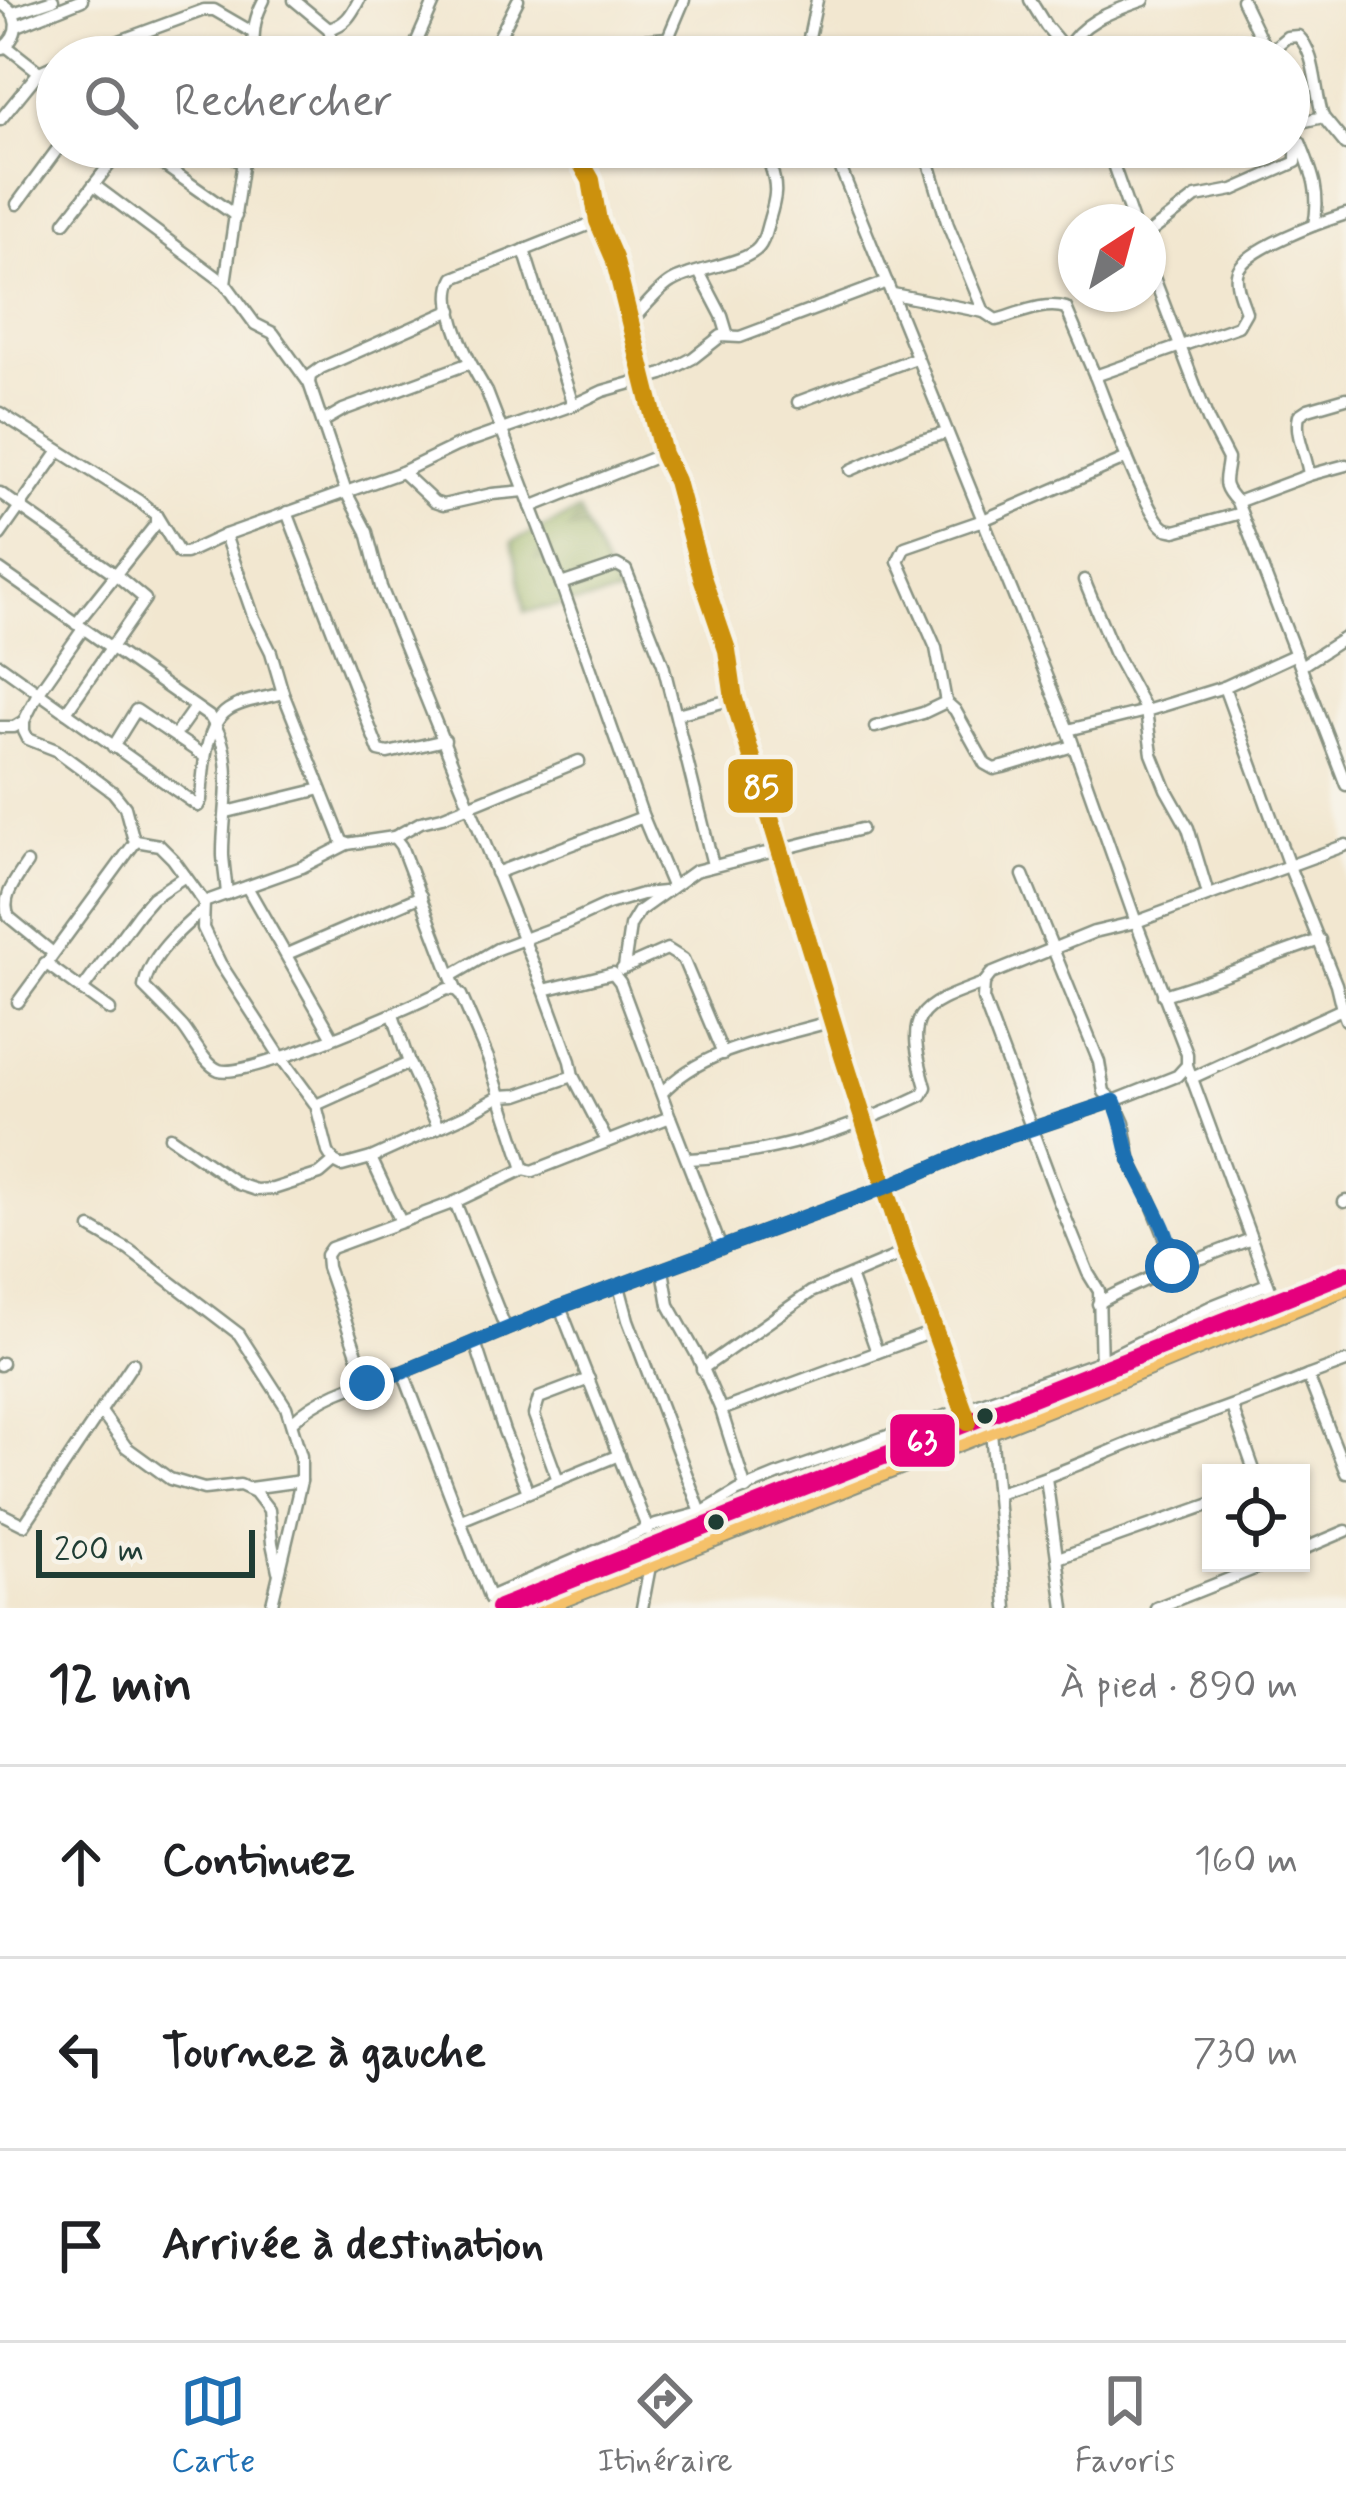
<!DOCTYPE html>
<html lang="fr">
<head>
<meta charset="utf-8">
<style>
  body { margin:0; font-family:Mynerve,sans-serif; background:#f6f6f6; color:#202124 }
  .controls { position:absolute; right:36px; bottom:36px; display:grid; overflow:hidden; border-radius:0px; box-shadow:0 3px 9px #0004 }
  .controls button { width:108px; height:108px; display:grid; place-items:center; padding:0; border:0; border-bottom:3px solid #e0e0e0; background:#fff; color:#202124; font:60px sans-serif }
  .compass { position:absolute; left:1058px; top:204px; width:108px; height:108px; border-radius:50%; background:#fff; box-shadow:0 3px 9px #0004; rotate:36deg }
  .scale { position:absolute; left:36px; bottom:30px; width:219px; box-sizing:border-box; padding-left:12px; border:6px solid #1f3d34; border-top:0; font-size:33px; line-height:42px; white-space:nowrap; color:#1f3d34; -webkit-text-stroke:9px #f7f3e8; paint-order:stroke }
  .stop { position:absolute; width:36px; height:36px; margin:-27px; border:9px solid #1f6fb2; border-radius:50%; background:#fff }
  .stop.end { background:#1f6fb2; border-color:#fff; box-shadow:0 3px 12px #0008 }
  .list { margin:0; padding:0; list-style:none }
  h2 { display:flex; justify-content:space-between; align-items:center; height:156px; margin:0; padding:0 48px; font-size:51px }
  h2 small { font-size:39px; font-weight:400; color:#757577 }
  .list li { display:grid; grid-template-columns:78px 1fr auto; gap:36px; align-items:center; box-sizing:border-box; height:192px; padding:0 48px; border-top:3px solid #e0e0e0 }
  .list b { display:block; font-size:45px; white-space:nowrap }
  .list em { font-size:39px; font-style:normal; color:#757577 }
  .icon { flex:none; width:66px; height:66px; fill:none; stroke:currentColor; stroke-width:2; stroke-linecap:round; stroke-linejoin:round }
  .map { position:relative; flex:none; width:1346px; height:1608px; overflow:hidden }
  .search { position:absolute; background:#fff; box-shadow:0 3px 9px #0004; left:36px; right:36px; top:36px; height:132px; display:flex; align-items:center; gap:30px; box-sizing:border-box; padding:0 42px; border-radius:66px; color:#757577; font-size:45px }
  .sheet { height:732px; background:#fff }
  nav { display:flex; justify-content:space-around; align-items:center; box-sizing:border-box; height:168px; border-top:3px solid #e0e0e0; background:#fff; font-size:33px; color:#757577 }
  nav a { display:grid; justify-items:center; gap:6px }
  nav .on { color:#1f6fb2 }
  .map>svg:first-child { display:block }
  .forest { fill:url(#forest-firs); stroke:#5c784c; stroke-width:3 }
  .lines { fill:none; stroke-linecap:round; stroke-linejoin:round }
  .minor-casing { stroke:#889282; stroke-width:15 }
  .major-casing { stroke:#889282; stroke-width:18 }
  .minor { stroke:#fff; stroke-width:10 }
  .major { stroke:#f5c16b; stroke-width:14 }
  .bus-1-casing { stroke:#f7f3e8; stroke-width:27 }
  .bus-2-casing { stroke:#f7f3e8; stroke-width:27 }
  .bus-1 { stroke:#e5007d; stroke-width:18 }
  .bus-2 { stroke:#cc910a; stroke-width:18 }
  .route { stroke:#1f6fb2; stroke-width:15 }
  .bus-dot { fill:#1f3d34; stroke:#f7f3e8; stroke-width:4.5 }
  .line-badge { stroke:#f7f3e8; stroke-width:4.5 }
  .badge-label { font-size:33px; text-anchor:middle; font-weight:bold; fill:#fff }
</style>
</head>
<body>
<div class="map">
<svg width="1346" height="1608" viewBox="0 0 1346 1608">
  <defs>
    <pattern id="forest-firs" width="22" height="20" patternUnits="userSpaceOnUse" patternTransform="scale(3)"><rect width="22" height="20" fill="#99b365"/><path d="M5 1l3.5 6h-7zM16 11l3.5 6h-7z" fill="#7c9354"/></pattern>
  </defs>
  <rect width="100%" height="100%" fill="#f7f3e8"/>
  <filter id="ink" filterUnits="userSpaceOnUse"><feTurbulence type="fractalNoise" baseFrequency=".00833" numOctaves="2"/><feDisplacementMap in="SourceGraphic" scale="24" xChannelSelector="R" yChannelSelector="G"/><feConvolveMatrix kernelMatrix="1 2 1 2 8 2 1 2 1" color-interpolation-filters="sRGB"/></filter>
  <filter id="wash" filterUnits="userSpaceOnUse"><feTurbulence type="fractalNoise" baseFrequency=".004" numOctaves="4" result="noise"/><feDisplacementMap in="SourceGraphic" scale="48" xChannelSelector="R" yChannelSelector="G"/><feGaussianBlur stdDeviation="2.7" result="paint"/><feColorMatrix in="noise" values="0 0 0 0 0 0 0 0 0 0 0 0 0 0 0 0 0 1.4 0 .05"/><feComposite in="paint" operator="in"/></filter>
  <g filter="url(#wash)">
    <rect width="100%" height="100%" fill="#f2e7d0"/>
    <path class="forest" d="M579 511 618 595 525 612 512 542Z"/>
  </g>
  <g filter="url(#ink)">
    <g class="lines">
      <g class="minor-casing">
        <g id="minor">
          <path d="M294 0 329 29 337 57"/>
          <path d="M1030 0 1046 26 1072 57"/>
          <path d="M1242 0 1269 56"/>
          <path d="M0 3C20 13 21 34 3 48"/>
          <path d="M13 13 53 0"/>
          <path d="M17 26 82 0"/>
          <path d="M329 29C346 24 351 15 359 0"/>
          <path d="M668 38 684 0"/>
          <path d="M6 46 57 86"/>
          <path d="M1066 50C1082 20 1114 11 1144 0"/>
          <path d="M1268 53 1287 37 1298 36C1317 54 1314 91 1323 117"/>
          <path d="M76 57 204 10H214L252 32"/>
          <path d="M253 57C254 33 252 23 264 0"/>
          <path d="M410 57 435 0"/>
          <path d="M489 57 518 0"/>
          <path d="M514 57 604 43 668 38 701 56 738 57"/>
          <path d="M805 57 817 0"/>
          <path d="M0 120 39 72 57 64"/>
          <path d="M1292 124 1323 117 1346 145"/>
          <path d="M1300 142C1312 172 1321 192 1314 225"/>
          <path d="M138 147 236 216"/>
          <path d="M218 147 243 164"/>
          <path d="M572 147 591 180 598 221 614 258 663 454 676 481 702 577 727 650 734 699 843 1056 906 1252 968 1422"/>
          <path d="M916 147 930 166 948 225 984 312 996 320C1018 314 1044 301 1066 308L1095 376 1238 326 1246 312C1242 300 1235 286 1237 274 1240 250 1324 221 1346 214"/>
          <path d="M1107 147 1133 222"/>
          <path d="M94 185 225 283 255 324 273 333 309 383"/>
          <path d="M17 204 59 147"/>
          <path d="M598 221 454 278C438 306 471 366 487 392L561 584 643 817 672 886"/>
          <path d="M65 222 123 147"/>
          <path d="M1148 234 1196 197 1233 190 1296 162V134L1289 108"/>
          <path d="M524 250 573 405"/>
          <path d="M1148 262 1209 422 1228 459C1226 481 1219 483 1237 502L1346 785"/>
          <path d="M699 272 722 316 728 336"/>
          <path d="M225 283 245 147"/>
          <path d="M893 294 984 312"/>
          <path d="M452 310 321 368 310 376 309 383 346 492 367 532 381 587 544 990 613 973 620 982 670 1117"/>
          <path d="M630 322C643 310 656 291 671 282 691 269 746 264 759 247 765 240 766 229 769 220 776 197 778 188 770 165L774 155 784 147"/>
          <path d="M1095 376C1106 403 1145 515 1165 528 1168 530 1172 530 1175 531L1241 513"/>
          <path d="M798 402 916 358"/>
          <path d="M0 413 139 501 156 515V524L76 624"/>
          <path d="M324 421 343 410 470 363"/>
          <path d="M851 470 911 443 946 433"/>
          <path d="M402 472 434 502 443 505 492 494 525 491"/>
          <path d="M1309 475C1307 455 1294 435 1299 415L1308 409 1346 398"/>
          <path d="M0 493 115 574 145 599 66 712"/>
          <path d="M1237 502 1309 475 1346 465"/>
          <path d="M531 507 663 454"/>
          <path d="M287 512 379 751 388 753 445 740"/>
          <path d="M156 515 179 553H186L225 535 254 618 271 652 283 693 342 841 347 844 394 837 401 846 456 990"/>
          <path d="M0 535 59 451"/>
          <path d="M225 535 402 472 456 446 573 405 603 391 663 374 693 358 721 336 740 337 887 282"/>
          <path d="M0 570 210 717C239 759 222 809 223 856 224 869 226 881 227 894"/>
          <path d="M1084 580 1114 652 1146 711 1152 754 1166 789 1188 828 1208 894"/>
          <path d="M561 584 617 565 626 570 663 664 713 865"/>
          <path d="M83 629 38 693 24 721V731L28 739 56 750 113 792 125 807 133 837 136 841 159 845 173 859 204 902 203 928 220 963 282 1059 316 1105 328 1152 334 1162 342 1166 371 1158 468 1114 500 1096 518 1095 573 1076"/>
          <path d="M0 665 198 806 201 800C203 774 204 726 228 710 243 700 266 698 283 693"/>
          <path d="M1301 666 1346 637"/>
          <path d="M1224 687 1296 654"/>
          <path d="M677 714 734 699"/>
          <path d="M0 727H14L24 721"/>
          <path d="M875 727 923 713 946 702"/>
          <path d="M1068 730 1146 711 1224 687 1289 866 1336 984 1342 1009 1346 1007"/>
          <path d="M175 735 195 707"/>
          <path d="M1073 746 1003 767 994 769 985 764 955 710 946 702 936 648 898 561 905 547 983 520 1127 458"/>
          <path d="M113 747 136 710 204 756"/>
          <path d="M227 812 321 789"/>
          <path d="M394 837 421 822 442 817 579 761"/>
          <path d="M27 863C16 880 0 898 9 917L53 953"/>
          <path d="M496 873 643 817"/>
          <path d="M1023 875 1099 1062 1104 1092 1114 1101 1124 1123 1131 1163 1147 1192 1174 1260C1161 1279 1119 1288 1098 1304"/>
          <path d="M247 887 332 1036"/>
          <path d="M204 902 302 867 347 844"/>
          <path d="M203 910C181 929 149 956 144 987 157 1000 170 1013 183 1027 193 1039 204 1064 219 1070 246 1080 414 1005 447 989L456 990 461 995 488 1058 524 1169 533 1171 670 1117 721 1248"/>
          <path d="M287 954 421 896"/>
          <path d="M45 963 110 1010"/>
          <path d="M624 967 630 926 639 911 695 871 861 829"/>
          <path d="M622 969 667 949 683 959 723 1054"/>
          <path d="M451 976 497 949 569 922 608 904 642 894 664 892"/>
          <path d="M82 990 139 913 152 898 185 876"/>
          <path d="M544 990 570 1061 573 1076 607 1141"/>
          <path d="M1163 995C1216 980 1267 957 1320 940"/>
          <path d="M18 1002 136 841"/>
          <path d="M393 1015 409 1063 438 1127"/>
          <path d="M1187 1065 1269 1287"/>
          <path d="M1192 1078 1342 1009 1346 1020"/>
          <path d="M662 1093C702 1048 776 1038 832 1021"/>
          <path d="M316 1105 409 1063"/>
          <path d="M170 1137 238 1184 256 1190 273 1189 320 1174 334 1162"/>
          <path d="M371 1158 401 1222"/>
          <path d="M688 1159C767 1156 851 1130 922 1095L926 1087C905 1014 914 1008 984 983"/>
          <path d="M1344 1202 1346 1201"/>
          <path d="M91 1228 129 1250 239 1334 286 1407 301 1456V1481L271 1608"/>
          <path d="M1172 1266 1202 1258 1251 1239"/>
          <path d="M663 1270 669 1305 698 1357 721 1410 746 1489"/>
          <path d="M850 1276 877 1352"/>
          <path d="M619 1286 628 1320 703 1518"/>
          <path d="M560 1307 648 1530"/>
          <path d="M506 1329 455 1202 524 1169"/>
          <path d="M475 1342 504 1431 528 1492"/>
          <path d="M1346 1362 1308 1376 1346 1473"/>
          <path d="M0 1365 2 1363"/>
          <path d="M1101 1367 1099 1291 1088 1273 1058 1199 983 999 984 983 991 974 1094 932 1136 922 1346 845"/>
          <path d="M702 1369 811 1292 906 1252"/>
          <path d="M403 1372 490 1599"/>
          <path d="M367 1383 327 1267 326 1255 331 1248 455 1202"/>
          <path d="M1232 1407 1255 1473"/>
          <path d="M721 1410 935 1331"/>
          <path d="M101 1412 126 1447 170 1479 204 1489 240 1485 255 1492 269 1510 272 1543 278 1571"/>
          <path d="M293 1421C320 1395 366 1380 403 1372L560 1307 886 1187 989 1143 1114 1101 1177 1076 1187 1065V1054L1136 922 1068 730 832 147"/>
          <path d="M991 1431 1007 1608"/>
          <path d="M1046 1478 1064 1608"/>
          <path d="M558 1480 534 1415 539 1398 589 1379"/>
          <path d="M250 1488 301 1481"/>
          <path d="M997 1493C1054 1477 1106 1452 1161 1431 1211 1413 1260 1396 1308 1376"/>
          <path d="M0 1513 24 1525 133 1363"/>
          <path d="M461 1520 619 1455"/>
          <path d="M1301 1550 1346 1531"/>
          <path d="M1058 1558 1211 1504"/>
          <path d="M489 1597 656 1525 701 1513 738 1491 777 1475 1101 1361 1212 1306 1267 1284"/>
          <path d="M642 1608 650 1566"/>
          <path d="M1156 1608 1269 1563"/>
        </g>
      </g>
      <g class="major-casing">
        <g id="major">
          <path d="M499 1608 1346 1273"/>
          <path d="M542 1608 1096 1390 1346 1288"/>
        </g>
      </g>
      <use href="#minor" class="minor"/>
      <use href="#major" class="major"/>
      <g class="bus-1-casing">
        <path id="bus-1" d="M499 1608 1346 1273"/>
      </g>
      <g class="bus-2-casing">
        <path id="bus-2" d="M572 147 591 180 598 221 614 258 663 454 676 481 702 577 727 650 734 699 843 1056 906 1252 968 1422"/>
      </g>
      <use href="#bus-1" class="bus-1"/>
      <use href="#bus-2" class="bus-2"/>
    </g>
  </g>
  <g class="lines" filter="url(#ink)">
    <path class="route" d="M367 1383 403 1372 560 1307 886 1187 989 1143 1114 1101C1124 1124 1123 1136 1130 1158 1139 1187 1176 1236 1172 1266"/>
  </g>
  <g class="bus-dot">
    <circle cx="985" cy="1416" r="10"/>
    <circle cx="716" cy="1522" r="10"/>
  </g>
  <g class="line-badge">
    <rect x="726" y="757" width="69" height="58" rx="12" fill="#cc910a"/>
    <rect x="888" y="1412" width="69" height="57" rx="12" fill="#e5007d"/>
  </g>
  <g class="badge-label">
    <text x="761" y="798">85</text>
    <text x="922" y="1452">63</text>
  </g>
</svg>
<div class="controls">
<button><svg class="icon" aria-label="locate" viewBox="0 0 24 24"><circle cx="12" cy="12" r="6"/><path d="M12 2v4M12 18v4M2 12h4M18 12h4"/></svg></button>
</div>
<svg class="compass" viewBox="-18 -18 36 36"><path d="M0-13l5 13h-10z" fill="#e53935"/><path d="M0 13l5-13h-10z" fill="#757577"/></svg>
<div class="scale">200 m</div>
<div class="stop" style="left:1172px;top:1266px"></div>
<div class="stop end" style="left:367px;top:1383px"></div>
<div class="search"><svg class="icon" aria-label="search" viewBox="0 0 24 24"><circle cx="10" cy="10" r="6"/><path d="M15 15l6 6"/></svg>Rechercher</div>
</div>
<section class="sheet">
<h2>12 min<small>À pied · 890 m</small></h2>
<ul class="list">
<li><svg class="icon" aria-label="ahead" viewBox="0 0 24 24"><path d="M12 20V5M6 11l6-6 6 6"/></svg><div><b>Continuez</b></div><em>160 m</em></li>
<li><svg class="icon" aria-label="left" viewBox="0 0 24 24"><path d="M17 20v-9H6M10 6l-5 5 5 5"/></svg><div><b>Tournez à gauche</b></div><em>730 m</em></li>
<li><svg class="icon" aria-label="arrive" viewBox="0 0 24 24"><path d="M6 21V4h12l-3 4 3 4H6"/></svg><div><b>Arrivée à destination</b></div></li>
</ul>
</section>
<nav>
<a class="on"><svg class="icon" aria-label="map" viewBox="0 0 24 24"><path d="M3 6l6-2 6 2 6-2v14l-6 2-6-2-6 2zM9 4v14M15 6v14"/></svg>Carte</a>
<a><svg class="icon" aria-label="directions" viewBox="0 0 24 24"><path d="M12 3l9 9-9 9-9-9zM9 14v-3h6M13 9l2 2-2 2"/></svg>Itinéraire</a>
<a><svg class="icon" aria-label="saved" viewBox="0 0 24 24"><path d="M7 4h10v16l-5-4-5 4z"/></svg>Favoris</a>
</nav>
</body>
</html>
